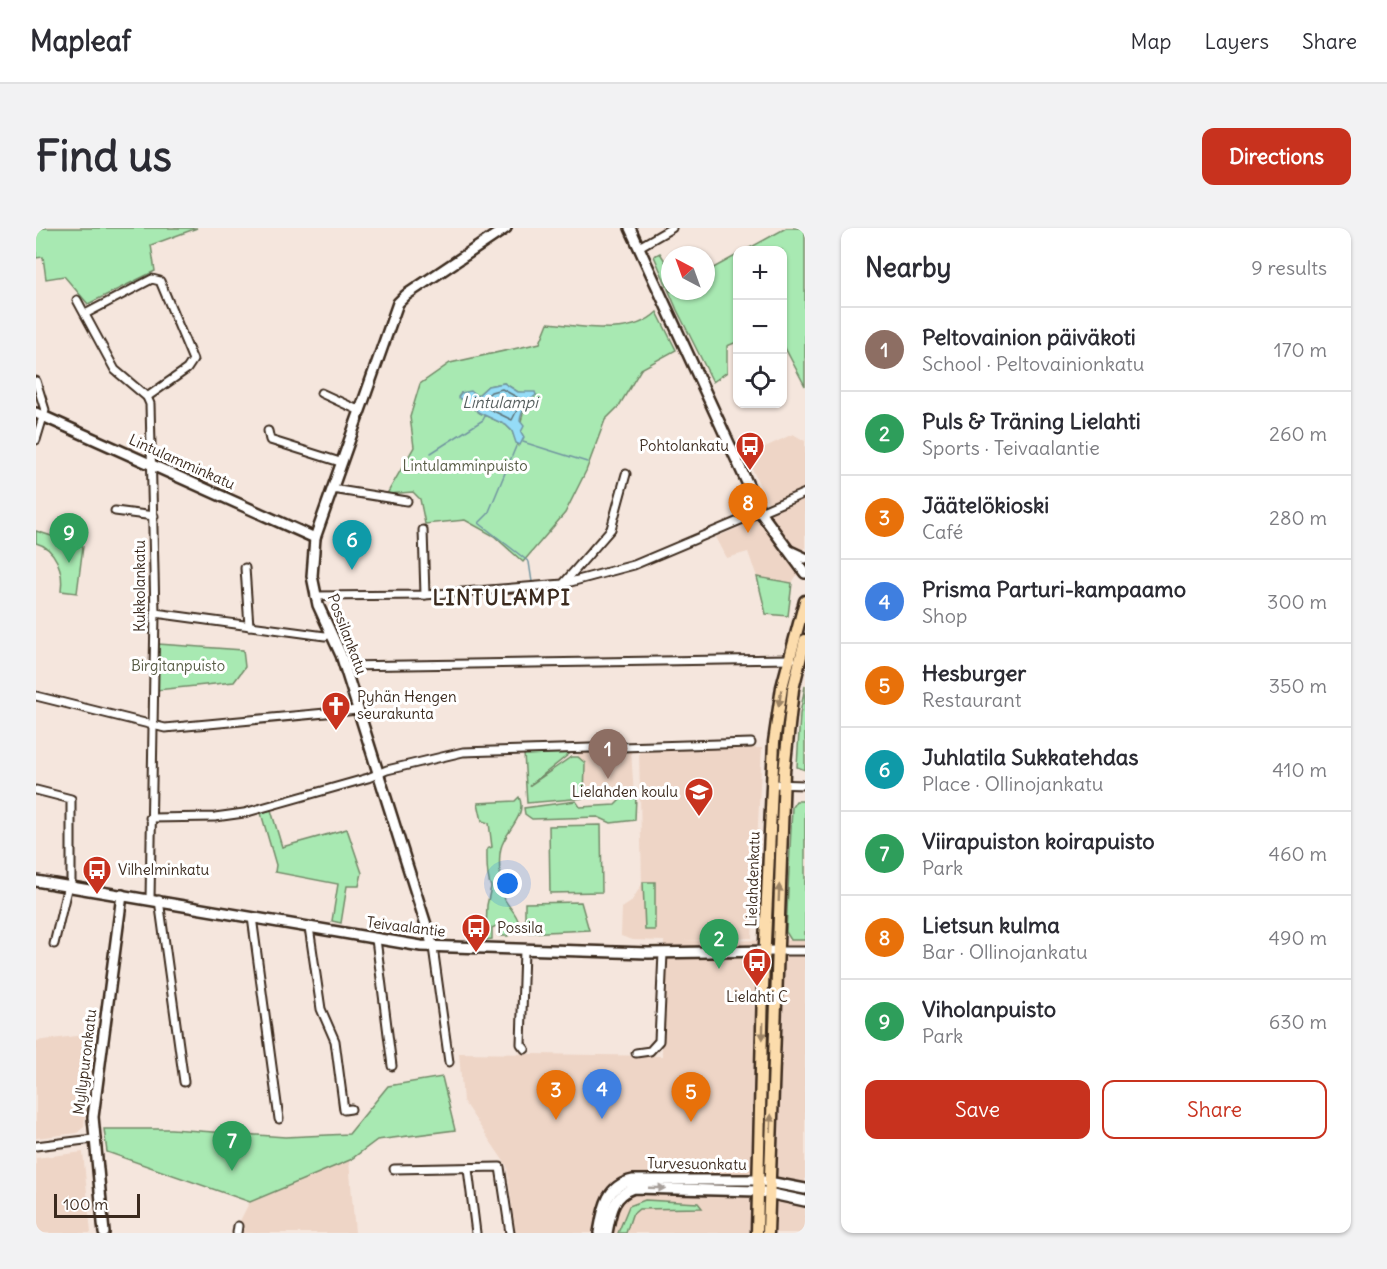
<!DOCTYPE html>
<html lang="en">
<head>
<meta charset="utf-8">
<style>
  body { margin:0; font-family:Delius,sans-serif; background:#f2f2f3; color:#2b2b33 }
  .controls { position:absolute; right:18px; top:18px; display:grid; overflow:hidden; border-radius:12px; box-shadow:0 2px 4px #0004 }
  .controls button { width:54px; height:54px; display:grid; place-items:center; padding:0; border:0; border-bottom:2px solid #e1e1e2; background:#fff; color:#2b2b33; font:30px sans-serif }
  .compass { position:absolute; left:625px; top:18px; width:54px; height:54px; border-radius:50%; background:#fff; box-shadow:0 2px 4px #0004; rotate:319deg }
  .scale { position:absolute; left:18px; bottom:15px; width:86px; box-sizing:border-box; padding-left:6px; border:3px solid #3b2a1e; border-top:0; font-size:16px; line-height:21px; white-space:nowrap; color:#3b2a1e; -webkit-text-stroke:4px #fff; paint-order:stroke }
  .you { position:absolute; left:472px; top:656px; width:21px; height:21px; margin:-15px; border:4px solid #fff; border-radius:50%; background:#1a73e8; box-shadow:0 0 0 9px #1a73e833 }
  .badge { display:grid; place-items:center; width:39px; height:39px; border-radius:50%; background:#c8321e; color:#fff; font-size:20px; font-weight:700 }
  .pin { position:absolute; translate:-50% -50px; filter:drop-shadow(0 2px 3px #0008) }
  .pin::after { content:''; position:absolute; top:32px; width:21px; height:18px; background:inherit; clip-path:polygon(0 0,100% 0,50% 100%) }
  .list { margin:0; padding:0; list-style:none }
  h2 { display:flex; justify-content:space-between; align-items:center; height:78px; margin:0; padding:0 24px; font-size:26px }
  h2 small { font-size:20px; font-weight:400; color:#7c7c81 }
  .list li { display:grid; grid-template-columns:39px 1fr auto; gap:18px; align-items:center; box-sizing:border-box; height:84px; padding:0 24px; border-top:2px solid #e1e1e2 }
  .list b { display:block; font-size:22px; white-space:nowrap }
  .list p { margin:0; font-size:20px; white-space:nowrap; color:#7c7c81 }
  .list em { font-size:20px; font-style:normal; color:#7c7c81 }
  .actions { display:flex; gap:12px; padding:18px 24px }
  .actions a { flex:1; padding:14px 0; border:2px solid #c8321e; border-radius:12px; text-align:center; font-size:21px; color:#c8321e }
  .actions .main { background:#c8321e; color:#fff }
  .icon { flex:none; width:33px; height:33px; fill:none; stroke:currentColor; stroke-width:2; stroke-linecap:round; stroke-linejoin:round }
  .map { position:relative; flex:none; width:769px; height:1005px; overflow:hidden; border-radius:12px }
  header { display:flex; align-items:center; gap:36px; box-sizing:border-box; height:84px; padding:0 30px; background:#fff; border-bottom:2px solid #e1e1e2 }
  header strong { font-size:28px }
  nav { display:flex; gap:33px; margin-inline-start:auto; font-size:21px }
  .intro { display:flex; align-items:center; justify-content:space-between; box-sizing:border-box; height:144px; padding:0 36px }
  h1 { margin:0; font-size:42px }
  .button { padding:15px 27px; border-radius:12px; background:#c8321e; color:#fff; font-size:21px; font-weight:700 }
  main { display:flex; gap:36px; padding:0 36px }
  aside { flex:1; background:#fff; border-radius:12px; box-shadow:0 2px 4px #0004 }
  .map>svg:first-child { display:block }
  .built { fill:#eed5c6 }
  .green { fill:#a8e9b2; stroke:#728a68; stroke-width:1.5; fill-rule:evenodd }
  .water { fill:#95dcf7; stroke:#7195a0; stroke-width:1.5 }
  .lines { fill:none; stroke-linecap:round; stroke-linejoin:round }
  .shore { stroke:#5f7175; stroke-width:1.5 }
  .stream { stroke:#7195a0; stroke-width:1.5 }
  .street-casing { stroke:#3b2a1e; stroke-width:11 }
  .secondary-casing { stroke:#3b2a1e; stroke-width:14 }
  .primary-casing { stroke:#3b2a1e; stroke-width:15 }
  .street { stroke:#fff; stroke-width:7 }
  .secondary { stroke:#fff; stroke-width:9 }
  .primary { stroke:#fcdcac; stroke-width:10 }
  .oneway { fill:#9c8365 }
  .oneway2 { fill:#a79f9a }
  .labels { text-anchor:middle; stroke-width:6; stroke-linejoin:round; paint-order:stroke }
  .poi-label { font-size:15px; fill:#3b2a1e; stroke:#fff; text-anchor:start }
  .street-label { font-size:15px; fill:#3b2a1e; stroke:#fff }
  .park-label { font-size:15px; fill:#565a43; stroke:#fff }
  .water-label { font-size:16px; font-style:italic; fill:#565f5f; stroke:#fff }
  .district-label { font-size:21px; font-weight:bold; letter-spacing:1.5px; fill:#3b2a1e; stroke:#fff }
</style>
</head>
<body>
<header>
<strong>Mapleaf</strong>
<nav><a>Map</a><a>Layers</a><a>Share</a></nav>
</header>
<div class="intro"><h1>Find us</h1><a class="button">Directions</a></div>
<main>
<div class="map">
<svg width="769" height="1005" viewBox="0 0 769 1005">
  <rect width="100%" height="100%" fill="#f5e6dd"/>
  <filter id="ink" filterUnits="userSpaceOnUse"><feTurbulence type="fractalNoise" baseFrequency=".0167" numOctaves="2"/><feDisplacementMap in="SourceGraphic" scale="12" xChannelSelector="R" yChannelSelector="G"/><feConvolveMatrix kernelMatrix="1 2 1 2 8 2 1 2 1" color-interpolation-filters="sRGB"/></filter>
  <g filter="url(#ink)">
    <g class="built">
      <path d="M757 206 769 213V261L733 277 710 228Z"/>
      <path d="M769 267V334L756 355 721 349 712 324 691 330 680 309 717 294Z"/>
      <path d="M726 520 716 710 647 713 769 712V1005H479L471 938 427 873 423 825 626 828 628 713 597 712 585 708 586 680 595 674 606 656 603 522Z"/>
      <path d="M595 522 598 568 548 570 549 535 542 529V523Z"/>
      <path d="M56 806 48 899 41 905 0 910V813Z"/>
      <path d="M47 924 55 1005H0V930Z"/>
      <path d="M313 932 319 1005H198L214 973Z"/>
    </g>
    <g class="green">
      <path d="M0 0H161L115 17 119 43 52 76 28 48 10 51 7 29 0 30Z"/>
      <path d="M750 0H769V158L747 116 746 22H710Z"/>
      <path d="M624 25 634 41V63H670V44L701 27V114L691 118V144L677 154 641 82 618 28Z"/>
      <path d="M621 84 640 122 605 141 583 178 569 192 550 243 529 285 487 334 458 308 429 292 389 296 384 271 377 264 351 266 378 219 374 189 384 156 414 135 504 115 512 95C546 98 594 110 621 84ZM468 155 482 164 500 167C481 183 487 196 482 217L476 203 470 197 444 185 427 173 425 165 441 168 452 158Z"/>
      <path d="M0 303 47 318 41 365 25 363C28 344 20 320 0 315Z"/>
      <path d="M721 349 756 355 752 388 730 386Z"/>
      <path d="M122 416 207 422 209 439 198 454 121 462Z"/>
      <path d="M769 458V542L761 539 764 486Z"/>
      <path d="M537 523 493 558 535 529H542L549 535 548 570 491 575 488 525Z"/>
      <path d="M600 568 599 592 575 595 562 589 496 591 489 586 488 580 540 573 544 579 579 577 587 569Z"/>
      <path d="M483 569C492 587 469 603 465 620 462 632 464 660 469 672 474 681 481 685 483 696L472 700V708H464L462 697 456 700V711L433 714 432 712 450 705 451 677 455 659C450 648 451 633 451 621L456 619 453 595 446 593 442 575 479 573Z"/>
      <path d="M760 573H769V712H755L750 704 756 579Z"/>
      <path d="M235 582 246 619 311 601 326 645 323 658H311L305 695 296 693 302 656 239 644 240 637 225 585Z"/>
      <path d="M565 597 566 664 514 665 513 598Z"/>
      <path d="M607 654H619V702H609Z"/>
      <path d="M545 674 553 702 489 705V675Z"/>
      <path d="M406 849 419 902 341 912 314 932 214 974 71 924 68 901H135L249 909 313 906 352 858Z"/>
      <path d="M609 972 662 975 666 980 603 981 596 987 590 1005H582L593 978Z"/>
    </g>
    <path class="water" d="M468 155 482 164H499L500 167C492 173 485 183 484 193L488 198 485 204 488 209 484 217 480 215 476 203 470 197 444 185 422 169 425 165 435 163 441 168 452 158Z"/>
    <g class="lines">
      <path class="shore" d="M466 161 486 172 476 192 443 176 455 164Z"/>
      <g class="stream">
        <path d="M487 214 551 234"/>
        <path d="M481 216 452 286 443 295 493 334 496 354"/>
        <path d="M395 225 447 192 449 188"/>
      </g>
      <g class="street-casing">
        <g id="street">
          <path d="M603 19 636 0"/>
          <path d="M41 72 79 142 111 169 114 176 119 385 114 671"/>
          <path d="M49 86 116 51 124 53 157 132 151 141 111 169"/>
          <path d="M0 153 9 182 0 212"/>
          <path d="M285 165 322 182"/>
          <path d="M232 203 234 212 304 234"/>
          <path d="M296 261 371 273"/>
          <path d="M79 283 118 288"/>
          <path d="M387 302 389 367"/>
          <path d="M209 340 213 398"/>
          <path d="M527 356 575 301 590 246"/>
          <path d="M279 368 389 367 527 356 598 337 769 265"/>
          <path d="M119 385 289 408 295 406"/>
          <path d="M308 438 756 431"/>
          <path d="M0 468 129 500 322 482"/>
          <path d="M735 556 769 557"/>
          <path d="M0 562 35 571V657"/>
          <path d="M114 590 179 589 208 585 332 550 351 542 427 524 715 515"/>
          <path d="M123 672 148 854"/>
          <path d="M216 689 243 891"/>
          <path d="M273 699 285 781 299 813 308 882 315 881"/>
          <path d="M340 711 356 838"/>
          <path d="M18 716 32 657"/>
          <path d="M397 719 413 834"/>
          <path d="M488 722 485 816 489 821"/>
          <path d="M741 723H769"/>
          <path d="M600 825 614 823 623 813 627 725"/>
          <path d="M0 918 57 911"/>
          <path d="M358 941 464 939 474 1005"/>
          <path d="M432 941 440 1005"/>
          <path d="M201 1005 202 998"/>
        </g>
      </g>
      <g class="secondary-casing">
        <g id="secondary">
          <path d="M594 0 725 285 769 345"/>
          <path d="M0 185 279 310"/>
          <path d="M754 323 769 330"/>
          <path d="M0 653 385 718 612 725 741 723"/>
          <path d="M397 719 305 427 282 377 276 348 279 310 362 75 370 67 470 0"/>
          <path d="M68 1005 57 889 86 667"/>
          <path d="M563 1005C567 982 569 958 597 952H722L769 961"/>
          <path d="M571 1005C575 985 576 968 598 960L722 963 769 973"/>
        </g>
      </g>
      <g class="primary-casing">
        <g id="primary">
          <path d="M721 1005 727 759 738 514 746 459 769 373"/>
          <path d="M732 1005 748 544 757 461 769 412"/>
        </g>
      </g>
      <use href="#street" class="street"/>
      <use href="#secondary" class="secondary"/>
      <use href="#primary" class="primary"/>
    </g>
    <defs><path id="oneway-solid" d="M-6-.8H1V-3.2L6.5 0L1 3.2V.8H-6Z" transform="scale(1.5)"/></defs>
    <g class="oneway">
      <use href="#oneway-solid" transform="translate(744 470) rotate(99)"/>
      <use href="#oneway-solid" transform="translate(743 665) rotate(-88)"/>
      <use href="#oneway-solid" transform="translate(727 803) rotate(91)"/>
      <use href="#oneway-solid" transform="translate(735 895) rotate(-88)"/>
    </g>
    <use class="oneway2" href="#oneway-solid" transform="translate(621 960) rotate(2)"/>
  </g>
  <defs>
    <g id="bus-pin" transform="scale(1.5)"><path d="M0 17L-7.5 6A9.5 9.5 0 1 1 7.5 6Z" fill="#c8321e" stroke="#fff"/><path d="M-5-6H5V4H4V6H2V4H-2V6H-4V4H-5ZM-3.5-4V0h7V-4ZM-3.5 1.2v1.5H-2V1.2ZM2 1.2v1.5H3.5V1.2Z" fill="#fff"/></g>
    <g id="church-pin" transform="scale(1.5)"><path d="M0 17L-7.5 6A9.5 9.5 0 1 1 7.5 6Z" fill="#c8321e" stroke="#fff"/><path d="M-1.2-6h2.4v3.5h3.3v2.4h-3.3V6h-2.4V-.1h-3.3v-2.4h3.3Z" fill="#fff"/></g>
    <g id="school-pin" transform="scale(1.5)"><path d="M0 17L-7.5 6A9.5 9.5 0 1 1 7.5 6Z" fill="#c8321e" stroke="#fff"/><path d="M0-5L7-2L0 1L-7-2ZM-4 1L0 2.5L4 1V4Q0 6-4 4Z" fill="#fff"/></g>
  </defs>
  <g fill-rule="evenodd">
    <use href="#bus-pin" x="714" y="218"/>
    <use href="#church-pin" x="300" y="478"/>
    <use href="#school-pin" x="663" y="564"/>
    <use href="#bus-pin" x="61" y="642"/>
    <use href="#bus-pin" x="440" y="700"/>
    <use href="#bus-pin" x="721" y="734"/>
  </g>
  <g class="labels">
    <g class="poi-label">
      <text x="693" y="223" text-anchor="end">Pohtolankatu</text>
      <text x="321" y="474">Pyhän Hengen<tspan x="321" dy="17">seurakunta</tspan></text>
      <text x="642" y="569" text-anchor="end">Lielahden koulu</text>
      <text x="82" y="647">Vilhelminkatu</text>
      <text x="461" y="705">Possila</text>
      <text x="721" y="774" text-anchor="middle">Lielahti C</text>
    </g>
    <g class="street-label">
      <text transform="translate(146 234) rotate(24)" y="5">Lintulamminkatu</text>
      <text transform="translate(104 358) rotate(-90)" y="5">Kukkolankatu</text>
      <text transform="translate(311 406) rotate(69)" y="5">Possilankatu</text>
      <text transform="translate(717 651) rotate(-88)" y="5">Lielahdenkatu</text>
      <text transform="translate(370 699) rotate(7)" y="5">Teivaalantie</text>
      <text transform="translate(49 834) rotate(-83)" y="5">Myllypuronkatu</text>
      <text transform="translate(661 936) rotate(1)" y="5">Turvesuonkatu</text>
    </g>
    <g class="park-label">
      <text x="429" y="243">Lintulamminpuisto</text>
      <text x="142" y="443">Birgitanpuisto</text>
    </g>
    <g class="water-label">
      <text x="464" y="180">Lintulampi</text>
    </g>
    <g class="district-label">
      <text x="466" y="377">LINTULAMPI</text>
    </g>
  </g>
</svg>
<div class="controls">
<button>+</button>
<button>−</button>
<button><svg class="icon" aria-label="locate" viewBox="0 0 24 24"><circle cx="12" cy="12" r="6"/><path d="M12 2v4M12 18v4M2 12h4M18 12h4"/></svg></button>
</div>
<svg class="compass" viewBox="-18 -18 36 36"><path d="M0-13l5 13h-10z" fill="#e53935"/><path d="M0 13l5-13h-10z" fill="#7c7c81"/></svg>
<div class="scale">100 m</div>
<div class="you"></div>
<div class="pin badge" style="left:572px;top:551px;background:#8d6e63">1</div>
<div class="pin badge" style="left:683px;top:741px;background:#2e9e5b">2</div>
<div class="pin badge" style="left:520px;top:892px;background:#e8710a">3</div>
<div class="pin badge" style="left:566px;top:891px;background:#3f7fe0">4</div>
<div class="pin badge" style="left:655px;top:894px;background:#e8710a">5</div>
<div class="pin badge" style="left:316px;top:342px;background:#0f9aa8">6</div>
<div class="pin badge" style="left:196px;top:943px;background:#2e9e5b">7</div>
<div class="pin badge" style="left:712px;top:305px;background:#e8710a">8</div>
<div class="pin badge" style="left:33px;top:335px;background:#2e9e5b">9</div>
</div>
<aside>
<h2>Nearby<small>9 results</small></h2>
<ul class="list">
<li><span class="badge" style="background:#8d6e63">1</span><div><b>Peltovainion päiväkoti</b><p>School · Peltovainionkatu</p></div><em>170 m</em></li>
<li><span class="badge" style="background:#2e9e5b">2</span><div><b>Puls &amp; Träning Lielahti</b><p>Sports · Teivaalantie</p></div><em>260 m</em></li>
<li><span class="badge" style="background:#e8710a">3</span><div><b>Jäätelökioski</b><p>Café</p></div><em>280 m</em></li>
<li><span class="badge" style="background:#3f7fe0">4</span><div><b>Prisma Parturi-kampaamo</b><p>Shop</p></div><em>300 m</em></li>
<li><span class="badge" style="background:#e8710a">5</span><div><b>Hesburger</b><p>Restaurant</p></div><em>350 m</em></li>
<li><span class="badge" style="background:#0f9aa8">6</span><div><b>Juhlatila Sukkatehdas</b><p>Place · Ollinojankatu</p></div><em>410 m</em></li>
<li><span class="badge" style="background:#2e9e5b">7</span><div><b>Viirapuiston koirapuisto</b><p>Park</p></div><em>460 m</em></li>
<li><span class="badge" style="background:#e8710a">8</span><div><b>Lietsun kulma</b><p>Bar · Ollinojankatu</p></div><em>490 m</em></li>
<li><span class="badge" style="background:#2e9e5b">9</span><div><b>Viholanpuisto</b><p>Park</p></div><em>630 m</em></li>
</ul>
<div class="actions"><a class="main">Save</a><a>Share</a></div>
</aside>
</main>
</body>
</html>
